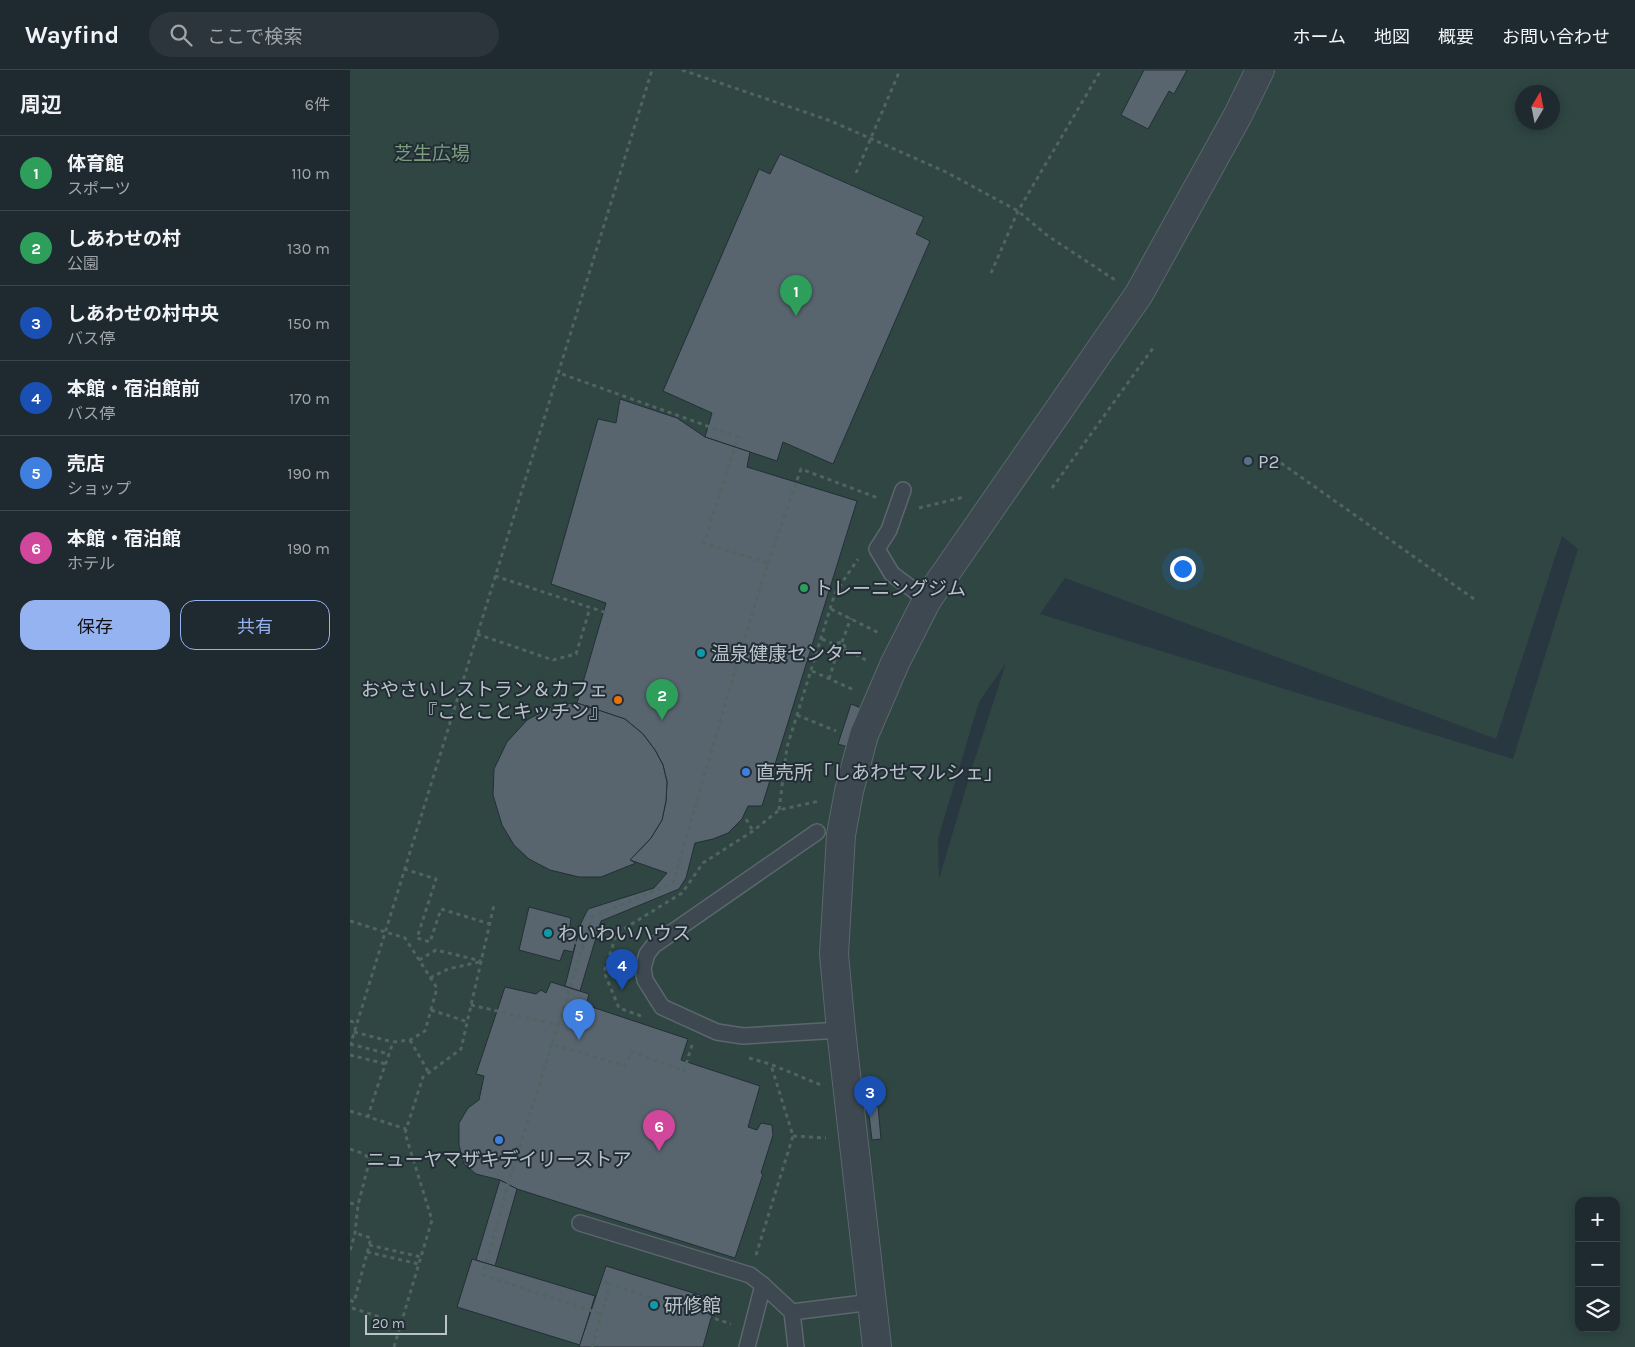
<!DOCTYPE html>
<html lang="ja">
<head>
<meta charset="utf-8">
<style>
  body { margin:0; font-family:Karla,"Noto Sans JP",sans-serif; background:#2c353c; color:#f1f3f6 }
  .controls { position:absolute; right:15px; bottom:15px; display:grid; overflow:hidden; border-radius:10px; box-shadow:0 2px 12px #0003 }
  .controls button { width:45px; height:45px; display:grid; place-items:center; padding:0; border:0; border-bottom:1px solid #3c454c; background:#1f2930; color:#f1f3f6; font:25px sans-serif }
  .compass { position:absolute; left:1165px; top:15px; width:45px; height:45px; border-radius:50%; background:#1f2930; box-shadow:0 2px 12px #0003; rotate:10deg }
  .scale { position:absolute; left:15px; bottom:12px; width:82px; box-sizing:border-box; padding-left:5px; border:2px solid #bac3ca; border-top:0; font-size:14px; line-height:18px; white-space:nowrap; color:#bac3ca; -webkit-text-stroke:4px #222d35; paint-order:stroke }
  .you { position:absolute; left:832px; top:498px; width:18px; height:18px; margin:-12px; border:4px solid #fff; border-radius:50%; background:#1a73e8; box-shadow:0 0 0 8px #1a73e833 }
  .badge { display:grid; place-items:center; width:32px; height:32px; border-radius:50%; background:#95b2f1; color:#fff; font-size:16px; font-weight:700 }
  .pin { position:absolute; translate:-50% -41px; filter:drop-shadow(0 1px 2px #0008) }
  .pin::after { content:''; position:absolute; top:26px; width:18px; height:15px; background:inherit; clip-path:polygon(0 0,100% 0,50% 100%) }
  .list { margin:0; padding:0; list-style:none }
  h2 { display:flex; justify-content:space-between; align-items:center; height:65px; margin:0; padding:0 20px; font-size:21px }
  h2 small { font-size:16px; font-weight:400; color:#a1a6ab }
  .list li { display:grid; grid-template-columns:32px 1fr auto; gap:15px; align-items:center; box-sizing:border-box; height:75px; padding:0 20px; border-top:1px solid #3c454c }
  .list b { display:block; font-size:19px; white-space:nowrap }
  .list p { margin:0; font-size:16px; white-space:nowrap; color:#a1a6ab }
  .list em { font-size:16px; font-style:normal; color:#a1a6ab }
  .actions { display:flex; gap:10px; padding:15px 20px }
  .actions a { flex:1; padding:11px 0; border:1px solid #95b2f1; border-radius:15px; text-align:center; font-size:18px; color:#95b2f1 }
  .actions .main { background:#95b2f1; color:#111 }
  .icon { flex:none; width:28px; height:28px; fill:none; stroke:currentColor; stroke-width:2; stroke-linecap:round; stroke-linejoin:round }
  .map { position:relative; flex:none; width:1285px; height:1277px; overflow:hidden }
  header { display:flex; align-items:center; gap:30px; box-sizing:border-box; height:70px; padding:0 25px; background:#1f2930; border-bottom:1px solid #3c454c }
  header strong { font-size:24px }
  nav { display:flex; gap:28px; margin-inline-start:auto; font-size:18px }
  .search { width:350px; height:45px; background:#2c353c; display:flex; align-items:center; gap:12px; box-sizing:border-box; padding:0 18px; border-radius:28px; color:#a1a6ab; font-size:19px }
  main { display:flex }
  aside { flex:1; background:#1f2930 }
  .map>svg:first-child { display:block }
  .green { fill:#2f4643; fill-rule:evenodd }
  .building { fill:#58656f; stroke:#242f37 }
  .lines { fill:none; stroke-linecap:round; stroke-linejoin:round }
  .service-casing { stroke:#5b666d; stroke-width:18 }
  .tertiary-casing { stroke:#5b666d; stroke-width:30 }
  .path { stroke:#506462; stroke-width:3; stroke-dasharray:4 4; stroke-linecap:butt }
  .service { stroke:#3d4850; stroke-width:15 }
  .tertiary { stroke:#3d4850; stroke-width:28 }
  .service-dot { fill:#5c6f8a; stroke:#222d35; stroke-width:2 }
  .leisure-dot { fill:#2e9e5b; stroke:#222d35; stroke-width:2 }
  .culture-dot { fill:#0f9aa8; stroke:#222d35; stroke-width:2 }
  .food-dot { fill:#e8710a; stroke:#222d35; stroke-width:2 }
  .shop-dot { fill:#3f7fe0; stroke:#222d35; stroke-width:2 }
  .labels { text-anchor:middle; stroke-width:4; stroke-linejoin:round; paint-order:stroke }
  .park-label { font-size:19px; fill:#7b9d7d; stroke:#222d35 }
  .poi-label { font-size:19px; fill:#bac3ca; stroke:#222d35; text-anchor:start }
</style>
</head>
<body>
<header>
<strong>Wayfind</strong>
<div class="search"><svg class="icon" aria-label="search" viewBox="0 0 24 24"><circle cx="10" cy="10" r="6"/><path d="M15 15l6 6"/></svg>ここで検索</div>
<nav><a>ホーム</a><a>地図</a><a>概要</a><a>お問い合わせ</a></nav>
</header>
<main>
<aside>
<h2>周辺<small>6件</small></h2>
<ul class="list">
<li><span class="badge" style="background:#2e9e5b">1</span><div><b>体育館</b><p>スポーツ</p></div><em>110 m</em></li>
<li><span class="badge" style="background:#2e9e5b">2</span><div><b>しあわせの村</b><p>公園</p></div><em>130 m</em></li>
<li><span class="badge" style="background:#1a4fb4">3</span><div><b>しあわせの村中央</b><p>バス停</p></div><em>150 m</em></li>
<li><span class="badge" style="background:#1a4fb4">4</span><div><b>本館・宿泊館前</b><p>バス停</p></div><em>170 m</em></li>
<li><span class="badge" style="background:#3f7fe0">5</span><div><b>売店</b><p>ショップ</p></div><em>190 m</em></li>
<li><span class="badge" style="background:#d1479c">6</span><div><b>本館・宿泊館</b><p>ホテル</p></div><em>190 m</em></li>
</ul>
<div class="actions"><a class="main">保存</a><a>共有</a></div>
</aside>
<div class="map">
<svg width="1285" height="1277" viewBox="0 0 1285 1277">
  <rect width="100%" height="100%" fill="#293740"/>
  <path class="green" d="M0 0H1285V1277H0ZM1172 22H1202V52H1172ZM1212 466 1228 479 1163 689 690 544 715 508 1146 669ZM656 593 623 695 589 809 588 769 629 632ZM1229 1131H1266V1258H1229Z"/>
  <g class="building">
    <path d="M794 0H837L824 24 819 21 798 59 771 45Z"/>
    <path d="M430 84 574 147 566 164 580 171 483 394 433 372 427 391 355 367 362 343 313 321 409 99 420 104Z"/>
    <path d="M270 329 327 348 355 367 400 382 397 397 507 431 412 736H398L392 749 378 763 363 769 345 773 336 808 329 819 251 851 230 921 215 916 231 853 238 839 304 818 317 803 280 790 301 768 312 750 316 731 317 712 313 695 305 680 293 664 275 649 227 633 256 533 201 514 248 349 266 353Z"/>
    <path d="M227 633 275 649 293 664 305 680 313 695 317 712 316 731 312 750 301 768 280 790 286 793 251 807H229L200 800 179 789 164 775 152 755 143 725 144 699 157 672 177 650 205 635Z"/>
    <path d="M501 634 511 638 498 677 488 674Z"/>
    <path d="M179 837 221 848 219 862 228 864 223 882 214 880 210 891 169 880Z"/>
    <path d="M201 912 239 924 236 935 338 969 331 990 410 1016 398 1057 407 1060 411 1053 422 1055 423 1065 411 1103 413 1104 385 1188 167 1119 150 1110 126 1104 114 1094 109 1075V1053L118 1038 129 1030 134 1006 126 1004 155 917 186 924 191 920 196 923Z"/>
    <path d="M518 1036H528L531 1069 522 1070Z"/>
    <path d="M150 1110 167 1119 145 1196 126 1190Z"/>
    <path d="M122 1189 245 1226 230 1275 107 1237Z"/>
    <path d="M256 1196 366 1230 353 1277H229Z"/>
  </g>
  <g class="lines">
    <g class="service-casing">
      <g id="service">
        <path d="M553 420 539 460 527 479 542 504 577 530"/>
        <path d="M467 762 304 875 297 884 293 898 295 910 312 937 367 962 393 966 491 960"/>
        <path d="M230 1153 400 1205 413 1215"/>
        <path d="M442 1242 522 1232"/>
        <path d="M397 1277 413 1215 442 1242 446 1277"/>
      </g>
    </g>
    <g class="tertiary-casing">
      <path id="tertiary" d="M527 1277 491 960 484 884 491 765 499 721 514 665 545 593 577 530 789 224 888 45 910 0"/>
    </g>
    <g class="path">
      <path d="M332 0 481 51 596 102 668 141 698 166 765 210"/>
      <path d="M506 103 550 0"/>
      <path d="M641 203 668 141 751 0"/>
      <path d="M931 393 1124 529"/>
      <path d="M702 418 803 278"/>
      <path d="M569 438 614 427"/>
      <path d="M418 493 451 399 528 428"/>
      <path d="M145 506 257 543"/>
      <path d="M481 539 529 563"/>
      <path d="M127 564 203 590 226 584 240 538"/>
      <path d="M472 569 484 574 492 572 497 580 516 590"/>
      <path d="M492 572 501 548"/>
      <path d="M484 574 487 583 497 580"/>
      <path d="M462 601 504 620"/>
      <path d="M479 609 487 583"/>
      <path d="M447 645 486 661"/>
      <path d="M429 740 437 677 485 523 508 489"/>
      <path d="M396 749 403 761"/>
      <path d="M54 799 86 809 67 868 80 872 91 839 140 854"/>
      <path d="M0 851 55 868 87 918 75 961 60 970 43 972C35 997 25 1021 18 1047"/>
      <path d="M223 872 233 875"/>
      <path d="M69 890 86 880 131 891"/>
      <path d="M80 908 98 899 129 892"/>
      <path d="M121 935 208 955 202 974 275 996 282 982 334 1001 342 975"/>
      <path d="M81 940 118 952"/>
      <path d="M291 946 269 938 254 902 267 863 332 823 353 793 403 761 429 740 469 731"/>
      <path d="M0 951 7 953"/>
      <path d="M208 955 242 847 323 813 390 583 418 493 354 473 388 367 209 303"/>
      <path d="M4 962 43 972"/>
      <path d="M60 970 79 1003"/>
      <path d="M0 974 39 984"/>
      <path d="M202 974 158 1114 133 1205 251 1244"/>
      <path d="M0 976 302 0"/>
      <path d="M0 985 36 994"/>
      <path d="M399 988 420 994 471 1015"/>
      <path d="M0 1041 56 1059"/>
      <path d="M443 1066 476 1068"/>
      <path d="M0 1079 14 1084 20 1089 8 1135 5 1163 0 1181"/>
      <path d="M0 1133 8 1135"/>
      <path d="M19 1175 71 1187"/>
      <path d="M17 1182 69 1194"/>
      <path d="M406 1185 443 1066 421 995"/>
      <path d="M255 1212 260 1214"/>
      <path d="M0 1230 4 1232 21 1168 5 1163"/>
      <path d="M2 1238 36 1249"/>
      <path d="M44 1277 82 1150 55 1063 73 1007 111 979 144 835"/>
      <path d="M242 1277 260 1214 381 1254"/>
    </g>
    <use href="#service" class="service"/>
    <use href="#tertiary" class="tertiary"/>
  </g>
  <circle class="service-dot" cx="898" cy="391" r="5"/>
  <circle class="leisure-dot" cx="454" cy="518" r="5"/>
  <g class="culture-dot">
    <circle cx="351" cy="583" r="5"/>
    <circle cx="198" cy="863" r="5"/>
    <circle cx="304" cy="1235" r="5"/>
  </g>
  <circle class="food-dot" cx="268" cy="630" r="5"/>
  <g class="shop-dot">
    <circle cx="396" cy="702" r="5"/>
    <circle cx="149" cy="1070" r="5"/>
  </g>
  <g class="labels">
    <g class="park-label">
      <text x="82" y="90">芝生広場</text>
    </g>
    <g class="poi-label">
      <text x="908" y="398">P2</text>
      <text x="464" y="525">トレーニングジム</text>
      <text x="361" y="590">温泉健康センター</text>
      <text x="258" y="626" text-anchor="end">おやさいレストラン＆カフェ<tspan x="258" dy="22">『ことことキッチン』</tspan></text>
      <text x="406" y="709">直売所「しあわせマルシェ」</text>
      <text x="208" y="870">わいわいハウス</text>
      <text x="149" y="1096" text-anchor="middle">ニューヤマザキデイリーストア</text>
      <text x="314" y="1242">研修館</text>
    </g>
  </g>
</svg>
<div class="controls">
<button>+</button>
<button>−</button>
<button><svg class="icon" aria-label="layers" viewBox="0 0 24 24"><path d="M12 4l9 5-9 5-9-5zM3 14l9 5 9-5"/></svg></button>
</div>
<svg class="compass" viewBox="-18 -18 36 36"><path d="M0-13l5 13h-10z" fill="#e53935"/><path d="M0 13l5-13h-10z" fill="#a1a6ab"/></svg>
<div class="scale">20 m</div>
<div class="you"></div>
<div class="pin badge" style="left:446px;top:246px;background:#2e9e5b">1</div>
<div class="pin badge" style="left:312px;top:650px;background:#2e9e5b">2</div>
<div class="pin badge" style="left:520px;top:1047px;background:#1a4fb4">3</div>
<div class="pin badge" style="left:272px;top:920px;background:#1a4fb4">4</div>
<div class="pin badge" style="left:229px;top:970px;background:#3f7fe0">5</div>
<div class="pin badge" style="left:309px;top:1081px;background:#d1479c">6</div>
</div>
</main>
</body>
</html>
